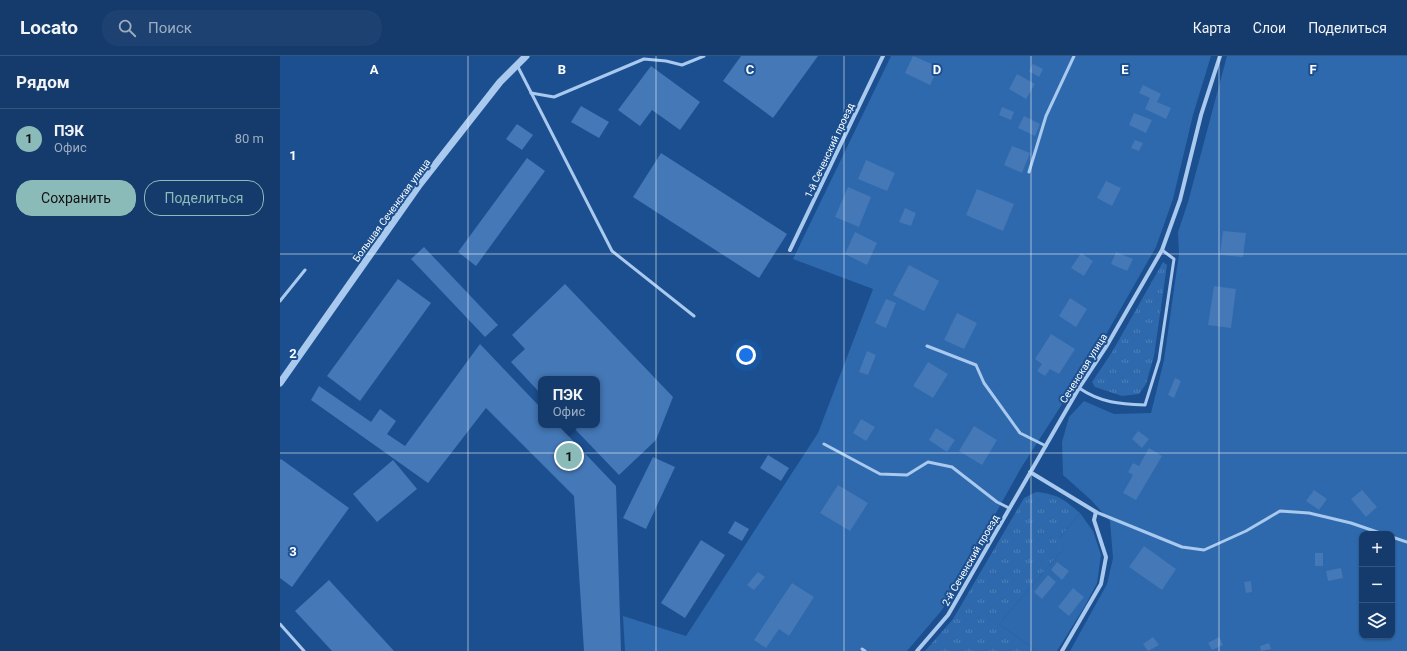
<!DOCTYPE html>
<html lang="ru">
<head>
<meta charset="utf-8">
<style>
  body { margin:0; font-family:Roboto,sans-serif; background:#1d4271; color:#f1f3f6 }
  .controls { position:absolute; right:12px; bottom:12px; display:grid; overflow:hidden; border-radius:8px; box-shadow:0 1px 3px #0004 }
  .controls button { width:36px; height:36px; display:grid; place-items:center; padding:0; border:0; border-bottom:1px solid #33557e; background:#143b6b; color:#f1f3f6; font:20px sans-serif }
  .you { position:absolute; left:466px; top:299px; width:14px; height:14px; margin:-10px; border:3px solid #fff; border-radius:50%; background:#1a73e8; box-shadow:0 0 0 6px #1a73e833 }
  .badge { display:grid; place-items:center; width:26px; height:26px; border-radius:50%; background:#8bbbb9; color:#111; font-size:13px; font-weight:700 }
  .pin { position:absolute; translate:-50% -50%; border:2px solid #fff; box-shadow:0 1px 4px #0006 }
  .popup { position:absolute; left:258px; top:320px; width:62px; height:52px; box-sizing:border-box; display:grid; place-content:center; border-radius:8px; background:#143b6b; filter:drop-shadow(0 1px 3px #0005); font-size:13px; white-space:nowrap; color:#9dadc1 }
  .popup b { font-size:15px; color:#f1f3f6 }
  .popup::after { content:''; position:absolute; left:50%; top:100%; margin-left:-8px; border:8px solid transparent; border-top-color:#143b6b }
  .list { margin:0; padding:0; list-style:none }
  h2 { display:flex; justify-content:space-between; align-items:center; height:52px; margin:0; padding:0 16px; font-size:17px }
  h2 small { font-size:13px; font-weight:400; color:#9dadc1 }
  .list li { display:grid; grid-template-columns:26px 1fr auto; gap:12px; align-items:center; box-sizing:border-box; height:60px; padding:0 16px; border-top:1px solid #33557e }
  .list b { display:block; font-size:15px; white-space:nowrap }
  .list p { margin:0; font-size:13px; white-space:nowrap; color:#9dadc1 }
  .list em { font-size:13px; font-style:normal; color:#9dadc1 }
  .actions { display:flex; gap:8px; padding:12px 16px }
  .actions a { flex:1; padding:9px 0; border:1px solid #8bbbb9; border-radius:16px; text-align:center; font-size:14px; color:#8bbbb9 }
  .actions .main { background:#8bbbb9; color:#111 }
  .icon { flex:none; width:22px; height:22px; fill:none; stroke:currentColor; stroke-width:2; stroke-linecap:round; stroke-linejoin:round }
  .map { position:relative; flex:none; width:1127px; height:595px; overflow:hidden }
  header { display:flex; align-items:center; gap:24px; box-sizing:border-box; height:56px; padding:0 20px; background:#143b6b; border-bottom:1px solid #33557e }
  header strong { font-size:19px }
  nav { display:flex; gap:22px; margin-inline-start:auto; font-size:14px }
  .search { width:280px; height:36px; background:#1d4271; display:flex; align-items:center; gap:10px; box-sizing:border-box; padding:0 14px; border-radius:16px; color:#9dadc1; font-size:15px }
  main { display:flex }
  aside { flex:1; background:#143b6b }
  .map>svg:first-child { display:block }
  .grass { fill:url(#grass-tufts) }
  .garden { fill:#2e69ad; fill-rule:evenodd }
  .building { fill:#4478b7 }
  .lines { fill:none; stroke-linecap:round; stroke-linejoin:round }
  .service { stroke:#a9c9ee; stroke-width:3 }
  .minor { stroke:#a9c9ee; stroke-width:4 }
  .tertiary { stroke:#a9c9ee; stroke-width:7 }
  .grid { fill:none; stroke:#fff; stroke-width:1; stroke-opacity:0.55 }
  .labels { text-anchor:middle; stroke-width:4; stroke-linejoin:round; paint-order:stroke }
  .street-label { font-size:10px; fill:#fff; stroke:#1b4f8f }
  .grid-label { font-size:13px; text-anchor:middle; font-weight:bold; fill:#fff; stroke:#1b4f8f; stroke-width:4; stroke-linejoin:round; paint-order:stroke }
</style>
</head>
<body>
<header>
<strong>Locato</strong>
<div class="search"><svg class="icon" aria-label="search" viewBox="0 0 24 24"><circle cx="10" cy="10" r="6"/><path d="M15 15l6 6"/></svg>Поиск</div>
<nav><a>Карта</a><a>Слои</a><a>Поделиться</a></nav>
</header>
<main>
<aside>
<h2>Рядом<small></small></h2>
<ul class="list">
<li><span class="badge">1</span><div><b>ПЭК</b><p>Офис</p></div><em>80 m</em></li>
</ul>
<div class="actions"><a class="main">Сохранить</a><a>Поделиться</a></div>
</aside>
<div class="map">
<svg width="1127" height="595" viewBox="0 0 1127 595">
  <defs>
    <pattern id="grass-tufts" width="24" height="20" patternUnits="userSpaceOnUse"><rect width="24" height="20" fill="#2e69ad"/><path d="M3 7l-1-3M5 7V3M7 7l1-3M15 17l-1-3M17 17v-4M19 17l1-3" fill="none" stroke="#4d80b9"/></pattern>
  </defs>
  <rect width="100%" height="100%" fill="#1b4f8f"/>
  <g class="grass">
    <path d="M883 206 887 209 874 300 866 328 859 338 842 340 815 331 812 326 832 296Z"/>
    <path d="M756 436C777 438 784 443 800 457L780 481 786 490 719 568 757 595H645L673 563 744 442Z"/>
  </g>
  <g class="garden">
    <path d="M611 0H931L913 59 893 143 876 191 820 289 741 412 662 554 627 595H345L343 560 406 580 538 377 593 233 513 203Z"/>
    <path d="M947 0H1127V595H790L827 528 833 502 830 465 811 444 783 419 782 386 789 361 804 345 834 358 871 357 884 304 899 198 898 176 908 146ZM1082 478H1112V580H1082Z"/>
    <path d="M800 457 813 475 821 499 817 527 805 550 777 595H757L719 568 785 491 780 481Z"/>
  </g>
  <g class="building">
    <path d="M461 0H538L493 62 443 25Z"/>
    <path d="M633 0 659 11 650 29 625 17Z"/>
    <path d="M753 8 763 13 759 21 749 15Z"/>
    <path d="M371 10 420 46 400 74 372 54 360 70 338 54Z"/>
    <path d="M737 18 755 28 746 43 729 33Z"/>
    <path d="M863 29 881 38 877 46 891 52 886 63 865 53 870 42 859 37Z"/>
    <path d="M301 50 329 66 319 82 291 66Z"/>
    <path d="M722 51 734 56 731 64 719 59Z"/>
    <path d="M854 57 872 64 866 77 849 69Z"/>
    <path d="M744 60 760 68 755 80 738 72Z"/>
    <path d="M237 68 253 79 242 94 226 83Z"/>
    <path d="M855 84 863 87 859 95 851 92Z"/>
    <path d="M732 90 750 97 742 117 724 109Z"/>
    <path d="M381 97 507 178 479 222 353 141Z"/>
    <path d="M247 102 265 115 196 210 178 196Z"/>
    <path d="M586 104 615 117 607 135 578 123Z"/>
    <path d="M826 125 841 132 832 150 817 142Z"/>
    <path d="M568 131 591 141 579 171 555 161Z"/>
    <path d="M697 133 734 148 723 175 686 159Z"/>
    <path d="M625 152 636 157 631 170 619 166Z"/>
    <path d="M943 175 966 177 963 201 940 199Z"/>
    <path d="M575 176 597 187 587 209 565 198Z"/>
    <path d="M144 191 218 269 205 281 131 203Z"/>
    <path d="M836 196 853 203 847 215 831 208Z"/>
    <path d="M801 197 813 205 804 220 791 212Z"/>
    <path d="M629 209 659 225 644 255 613 239Z"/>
    <path d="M118 223 151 247 80 345 47 320Z"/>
    <path d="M285 228 393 341 376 384 339 419 291 369H317V323H261V338L231 306 245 293 232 279Z"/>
    <path d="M934 230 956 233 951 272 928 269Z"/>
    <path d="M790 242 807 253 796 271 779 260Z"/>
    <path d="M606 243 616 247 606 272 595 267Z"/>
    <path d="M677 257 697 267 684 293 664 284Z"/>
    <path d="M771 278 795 293 779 318 770 313 765 320 757 315 762 308 755 303Z"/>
    <path d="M200 288 261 352V369H278L336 430 341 595H304L294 440 206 352 148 427 31 344 39 330 91 366 100 353 116 365 107 378 125 390Z"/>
    <path d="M587 295 596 299 588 319 579 316Z"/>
    <path d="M648 306 668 318 653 342 633 330Z"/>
    <path d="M895 322 901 325 894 342 888 339Z"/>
    <path d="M581 363 595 371 586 385 573 377Z"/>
    <path d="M694 370 717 384 702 409 679 395Z"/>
    <path d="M656 372 675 384 667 396 649 384Z"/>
    <path d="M858 375 869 383 862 392 852 383Z"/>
    <path d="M869 392 882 400 856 444 843 437 853 419 848 416 853 407 859 410Z"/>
    <path d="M488 399 509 412 501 425 480 412Z"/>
    <path d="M373 401 395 411 366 473 343 462Z"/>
    <path d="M1 403 69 452 12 531 0 522V404Z"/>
    <path d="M113 404 137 433 97 466 73 438Z"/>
    <path d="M558 429 588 447 570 475 540 457Z"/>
    <path d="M1034 434 1047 443 1039 454 1026 445Z"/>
    <path d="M1082 434 1097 451 1086 461 1071 443Z"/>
    <path d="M455 465 469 473 462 485 448 477Z"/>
    <path d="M421 484 445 499 405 562 381 547Z"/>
    <path d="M864 490 896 513 882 534 849 511Z"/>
    <rect x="1035" y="497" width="8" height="13"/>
    <path d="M777 506 789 515 782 524 771 514Z"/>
    <path d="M1061 512 1063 522 1048 525 1046 515Z"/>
    <path d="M478 516 485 521 474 534 467 529Z"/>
    <path d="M768 519 776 526 762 543 754 536Z"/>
    <path d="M49 524 114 595H52L15 555Z"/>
    <path d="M971 525 972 536 966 537 964 526Z"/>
    <path d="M512 527 534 541 509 580 499 573 486 592 474 584Z"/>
    <path d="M793 532 804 541 789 560 778 551Z"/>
    <path d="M873 581 879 589 868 595 863 588Z"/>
    <path d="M939 581 943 589 932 594 928 587Z"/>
    <path d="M989 587 991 593 981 595 980 590Z"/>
  </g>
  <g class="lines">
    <g class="service">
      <path d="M237 9 332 195 414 260"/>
      <path d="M251 37 274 41 364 3 386 5 402 9 424 0"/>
      <path d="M749 116 766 60 794 0"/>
      <path d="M0 245 25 214"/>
      <path d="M647 290 696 309 704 327 740 377 766 390"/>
      <path d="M799 332C821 347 840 348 865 349L879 304 894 203 882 194"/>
      <path d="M544 388 600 418 627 419 648 406 672 411 717 446 729 452"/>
      <path d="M816 456 902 491 924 494 966 475 1000 455 1029 457 1071 467 1103 478"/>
      <path d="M1112 481 1127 486"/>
      <path d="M0 568 24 595"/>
      <path d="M582 593 585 595"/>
    </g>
    <g class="minor">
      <path d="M510 194 603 0"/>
      <path d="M750 416 816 456 814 464 826 501 821 528 782 595"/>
      <path d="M637 595 668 559 799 332 826 291 882 194 900 144 921 59 940 0"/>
    </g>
    <path class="tertiary" d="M0 327 140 128 220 26 246 0"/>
  </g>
  <path class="grid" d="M188 0V595M376 0V595M564 0V595M751 0V595M939 0V595M0 198H1127M0 397H1127"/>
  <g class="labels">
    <g class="street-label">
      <text transform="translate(549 94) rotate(-65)" y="4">1-й Сеченский проезд</text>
      <text transform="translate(111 154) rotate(-54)" y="4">Большая Сеченская улица</text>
      <text transform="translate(803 312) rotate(-58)" y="4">Сеченская улица</text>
      <text transform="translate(690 504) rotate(-60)" y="4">2-й Сеченский проезд</text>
    </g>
  </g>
  <g class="grid-label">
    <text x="94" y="18">A</text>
    <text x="282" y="18">B</text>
    <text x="470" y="18">C</text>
    <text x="657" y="18">D</text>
    <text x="845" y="18">E</text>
    <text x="1033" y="18">F</text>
    <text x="13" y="104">1</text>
    <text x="13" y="302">2</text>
    <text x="13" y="500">3</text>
  </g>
</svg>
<div class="controls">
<button>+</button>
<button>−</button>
<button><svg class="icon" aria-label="layers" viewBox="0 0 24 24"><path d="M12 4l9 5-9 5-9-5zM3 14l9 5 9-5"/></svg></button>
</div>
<div class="you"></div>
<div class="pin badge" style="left:289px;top:400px">1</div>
<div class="popup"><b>ПЭК</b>Офис</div>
</div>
</main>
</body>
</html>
